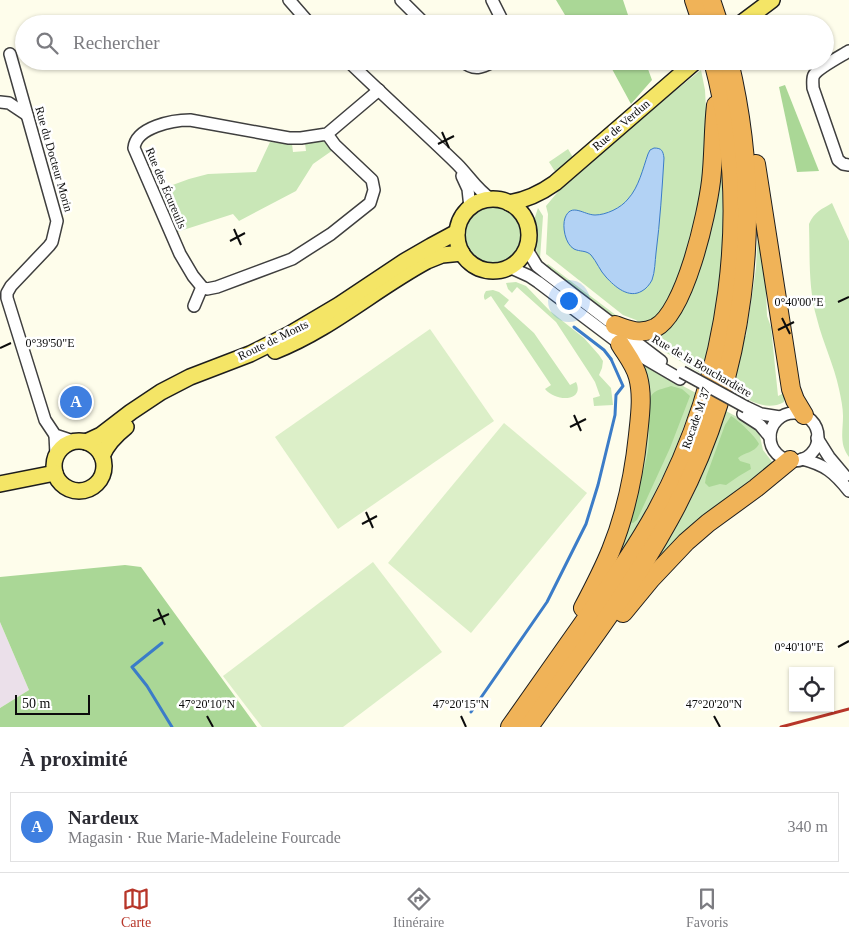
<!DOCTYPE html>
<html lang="fr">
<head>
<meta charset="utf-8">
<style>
  body { margin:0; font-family:"Times New Roman",serif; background:#f7f7f7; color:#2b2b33 }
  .controls { position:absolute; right:15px; bottom:15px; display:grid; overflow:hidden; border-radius:0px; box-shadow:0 1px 4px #0004 }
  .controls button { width:45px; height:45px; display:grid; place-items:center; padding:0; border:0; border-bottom:1px solid #e1e1e2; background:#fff; color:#2b2b33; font:25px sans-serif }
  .scale { position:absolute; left:15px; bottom:12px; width:75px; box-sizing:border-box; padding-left:5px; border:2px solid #0c0c0c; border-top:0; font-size:14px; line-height:18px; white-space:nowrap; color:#0c0c0c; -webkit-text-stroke:4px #fff; paint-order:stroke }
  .you { position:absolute; left:568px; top:300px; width:18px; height:18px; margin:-12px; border:4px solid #fff; border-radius:50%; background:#1a73e8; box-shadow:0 0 0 8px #1a73e833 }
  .badge { display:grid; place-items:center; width:32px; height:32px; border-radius:50%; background:#b73629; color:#fff; font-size:16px; font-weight:700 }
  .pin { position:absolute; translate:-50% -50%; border:2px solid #fff; box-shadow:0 1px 5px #0006 }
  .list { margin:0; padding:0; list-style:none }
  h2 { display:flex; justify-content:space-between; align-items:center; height:65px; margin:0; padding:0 20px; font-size:21px }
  h2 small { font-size:16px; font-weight:400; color:#7c7c81 }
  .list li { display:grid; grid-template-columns:32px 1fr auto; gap:15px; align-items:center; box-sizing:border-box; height:70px; margin:0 10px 10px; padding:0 10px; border:1px solid #e1e1e2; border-radius:0px }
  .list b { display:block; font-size:19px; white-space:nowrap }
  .list p { margin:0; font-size:16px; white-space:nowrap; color:#7c7c81 }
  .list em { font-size:16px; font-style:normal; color:#7c7c81 }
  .icon { flex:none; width:28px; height:28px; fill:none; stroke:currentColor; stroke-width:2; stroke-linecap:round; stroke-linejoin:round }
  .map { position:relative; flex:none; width:849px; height:727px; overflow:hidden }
  .search { position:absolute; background:#fff; box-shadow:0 1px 4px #0004; left:15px; right:15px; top:15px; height:55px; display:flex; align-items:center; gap:12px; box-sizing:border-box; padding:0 18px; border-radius:28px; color:#7c7c81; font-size:19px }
  .sheet { height:145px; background:#fff }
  nav { display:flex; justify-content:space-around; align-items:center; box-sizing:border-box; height:70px; border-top:1px solid #e1e1e2; background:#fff; font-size:14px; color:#7c7c81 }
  nav a { display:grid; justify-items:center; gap:2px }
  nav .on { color:#b73629 }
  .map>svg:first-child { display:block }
  .industrial { fill:#ebe0ea }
  .green { fill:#c9e7b7 }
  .forest { fill:#aad796 }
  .pitch { fill:#dcefc8 }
  .water { fill:#b2d2f4; stroke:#3b7cc8 }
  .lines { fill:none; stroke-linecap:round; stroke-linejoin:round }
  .stream { stroke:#3b7cc8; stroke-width:3 }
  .minor-casing { stroke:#3f3f3f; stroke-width:14 }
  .major-casing { stroke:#1d1d1d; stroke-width:18 }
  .highway-casing { stroke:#1d1d1d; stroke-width:20 }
  .minor { stroke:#fff; stroke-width:11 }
  .major { stroke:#f4e566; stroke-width:15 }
  .highway { stroke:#f0b358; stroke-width:18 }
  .rail { stroke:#b73629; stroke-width:3 }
  .minor-bridge-casing { stroke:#3f3f3f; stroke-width:14; stroke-linecap:butt }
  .minor-bridge { stroke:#fff; stroke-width:11 }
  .ticks { fill:none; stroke:#0c0c0c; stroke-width:2 }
  .labels { text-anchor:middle; stroke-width:5; stroke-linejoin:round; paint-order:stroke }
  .street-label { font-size:12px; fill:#0c0c0c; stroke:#fff }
  .ticks-label { font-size:12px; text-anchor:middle; fill:#0c0c0c; stroke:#fff; stroke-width:5; stroke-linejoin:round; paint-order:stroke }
</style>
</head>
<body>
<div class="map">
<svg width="849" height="727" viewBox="0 0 849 727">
  <rect width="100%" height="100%" fill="#fefdeb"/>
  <path class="industrial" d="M0 622 29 690 0 708Z"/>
  <g class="green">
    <path d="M701 70 705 90 707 129 705 182 685 266 664 312 654 320 641 325 636 320 623 315 546 254 548 214 546 206 561 188 671 94Z"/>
    <path d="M318 140 323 141 333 150 313 164 296 191 239 221 233 214 177 232 159 190 189 179 208 174 256 172 270 142 292 144 293 152 306 151 305 143Z"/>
    <path d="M568 149 574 159 556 173 549 162Z"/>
    <path d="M722 160C723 200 724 240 720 279 716 311 709 342 702 374L665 352 647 338 661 329Z"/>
    <path d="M832 203 849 241V457C839 444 843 431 843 416 843 408 841 398 839 389 834 365 823 343 817 319 808 288 810 256 809 224 814 212 822 209 832 203Z"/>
    <circle cx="493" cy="235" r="29"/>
    <path d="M538 208 543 216 540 259 534 245 535 235 534 220Z"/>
    <path d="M758 226 766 290 767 316 771 327 778 396 784 393V402C766 412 749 400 733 391L745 336H746L756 268Z"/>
    <path d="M548 264 621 319 620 322 565 281 546 266Z"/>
    <path d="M516 282 526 286 550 311 584 338 599 355 603 361 602 368 599 375 611 388 613 405 594 406 593 398 600 396 595 382 590 374 556 322 517 287 512 293 508 289 506 283Z"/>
    <path d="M493 290 499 292 509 300 504 306 534 333 570 385 576 382C585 401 557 403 545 389L551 385 491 296 485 300C483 297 484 294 486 291Z"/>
    <path d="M640 363 696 393 672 458 641 520 609 571 622 528Z"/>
    <path d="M726 411 754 426 759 432 763 450 773 463 769 468 757 475 724 500 690 528 661 556 660 555 661 552C674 531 686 510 697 487 708 463 717 436 726 411Z"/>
  </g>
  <g class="forest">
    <path d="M556 0H623L631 24H572L565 15Z"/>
    <path d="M604 61H645L652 80 631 104 612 69Z"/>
    <path d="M785 85 819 171 797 172 779 87Z"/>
    <path d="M671 386 682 389 690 396 670 448 637 520 633 523 630 522C634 494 648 467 649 439 650 427 645 406 651 396 655 389 664 389 671 386Z"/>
    <path d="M731 416C737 419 756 437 759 444 754 453 745 452 738 458L740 461 750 464 751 469 739 476 726 485 720 484 709 487 705 483 706 477 725 425Z"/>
    <path d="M125 565 141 567 257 727H0V708L29 690 0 622V577Z"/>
  </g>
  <g class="pitch">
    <path d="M430 329 494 421 338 529 275 437Z"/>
    <path d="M504 423 587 493 471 633 388 563Z"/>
    <path d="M373 562 442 652 343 727H262L223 676Z"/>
  </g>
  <path class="water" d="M654 148C662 148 663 151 664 158 662 190 660 222 656 253 655 261 655 272 652 280 650 284 646 289 642 291 629 299 615 287 606 277 600 271 597 262 591 255 586 250 580 252 574 249 565 244 562 226 565 218 571 202 584 215 595 215 606 215 621 208 628 199 639 187 643 168 648 154L650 150Z"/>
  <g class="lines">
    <g class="stream">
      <path d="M574 327 604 350 611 359"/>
      <path d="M162 643 132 667 147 686 172 727"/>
      <path d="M471 712 547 602 586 524 598 485 615 415 616 395 623 386 611 359"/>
    </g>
    <g class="minor-casing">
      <g id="minor">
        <path d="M289 0 310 24"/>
        <path d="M401 0 425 24"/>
        <path d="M492 0 504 24"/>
        <path d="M849 51C841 56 818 68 814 75 812 78 813 84 813 88L838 160 843 164 849 165"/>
        <path d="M10 54 57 221 52 242 49 246 11 286 7 293V298L45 420 55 435 73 441"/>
        <path d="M348 61C384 96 421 129 457 164 469 176 477 190 491 199"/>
        <path d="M463 61C474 72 483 67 495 61"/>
        <path d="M0 102 9 103 27 115"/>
        <path d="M327 134 335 145 372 180 374 190 370 203 331 234 292 259 217 287 207 289 202 287 193 276 180 254 134 148C136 127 173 120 190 120L289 138H301L327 134 379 90"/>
        <path d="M462 176 468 189 470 208"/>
        <path d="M526 248 537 266 547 274 661 361"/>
        <path d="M509 267 529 276 538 282 620 344 680 379"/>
        <path d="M194 306 202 287"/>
        <path d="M746 407 761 414 780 417"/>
        <circle cx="794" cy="437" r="24"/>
        <path d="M743 414 760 425 770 437"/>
        <path d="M55 435 56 455"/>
        <path d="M817 438 829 457 845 476"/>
        <path d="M802 459C825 465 834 472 849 491"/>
      </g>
    </g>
    <g class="major-casing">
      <g id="major">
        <path d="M740 24 772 0"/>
        <circle cx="493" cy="235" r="36"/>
        <path d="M509 203C526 200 541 193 555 183L696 61"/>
        <path d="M275 351C331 329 375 289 427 261L442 255 462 253"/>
        <circle cx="79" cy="466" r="25"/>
        <path d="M86 442 101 435 131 412 161 392 190 377 250 354 290 334 339 305 405 261 431 246 457 232"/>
        <path d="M102 456C107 444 116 435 126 427"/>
        <path d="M0 484 55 473"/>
      </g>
    </g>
    <g class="highway-casing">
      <g id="highway">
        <path d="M694 0 702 24"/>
        <path d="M711 0 719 24"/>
        <path d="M756 164 791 389 795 400 804 415"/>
        <path d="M615 325C628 330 640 335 655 328 685 313 707 214 711 181 714 156 713 131 716 105"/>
        <path d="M583 608C593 589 603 570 611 550 626 513 634 474 638 435 640 416 643 395 638 377 635 365 626 354 620 344"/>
        <path d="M623 613 651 579 686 542 708 523 756 488 790 460"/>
        <path d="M510 727C535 692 559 657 584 622 610 586 635 550 656 512 730 376 753 211 713 61"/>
        <path d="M529 727C577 659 629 593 669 520 746 381 766 215 729 61"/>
      </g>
    </g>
    <use href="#minor" class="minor"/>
    <use href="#major" class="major"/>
    <use href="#highway" class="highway"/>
    <path class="rail" d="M781 727 849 709"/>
    <g class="minor-bridge-casing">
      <path id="minor-bridge" d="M682 372 746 407"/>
    </g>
    <use href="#minor-bridge" class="minor-bridge"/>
  </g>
  <path class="ticks" d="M442 132 449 148M438 144 454 136M234 229 241 245M230 241 245 233M838 302 849 297M782 318 790 334M778 330 794 322M0 348 11 343M574 415 581 431M570 427 586 419M366 512 373 528M362 524 377 516M158 609 165 625M153 621 169 614M838 647 849 641M207 716 213 727M461 716 466 727M714 716 720 727"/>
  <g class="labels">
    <g class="street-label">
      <text transform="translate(621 125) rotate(-41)" y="4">Rue de Verdun</text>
      <text transform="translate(54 159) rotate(74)" y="4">Rue du Docteur Morin</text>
      <text transform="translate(166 188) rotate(67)" y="4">Rue des Écureuils</text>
      <text transform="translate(273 340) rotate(-26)" y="4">Route de Monts</text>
      <text transform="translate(702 366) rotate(30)" y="4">Rue de la Bouchardière</text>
      <text transform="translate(696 418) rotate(-71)" y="4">Rocade M 37</text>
    </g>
  </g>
  <g class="ticks-label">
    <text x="799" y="306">0°40'00"E</text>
    <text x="50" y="347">0°39'50"E</text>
    <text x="799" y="651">0°40'10"E</text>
    <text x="207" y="708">47°20'10"N</text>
    <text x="461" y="708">47°20'15"N</text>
    <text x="714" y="708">47°20'20"N</text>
  </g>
</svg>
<div class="controls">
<button><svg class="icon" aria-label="locate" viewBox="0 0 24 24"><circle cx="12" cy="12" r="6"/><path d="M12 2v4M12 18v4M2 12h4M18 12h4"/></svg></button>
</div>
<div class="scale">50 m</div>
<div class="you"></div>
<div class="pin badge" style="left:76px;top:402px;background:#3f7fe0">A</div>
<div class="search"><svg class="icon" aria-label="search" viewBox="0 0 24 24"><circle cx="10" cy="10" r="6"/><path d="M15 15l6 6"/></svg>Rechercher</div>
</div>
<section class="sheet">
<h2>À proximité<small></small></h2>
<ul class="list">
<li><span class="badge" style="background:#3f7fe0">A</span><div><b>Nardeux</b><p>Magasin · Rue Marie-Madeleine Fourcade</p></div><em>340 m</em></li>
</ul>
</section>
<nav>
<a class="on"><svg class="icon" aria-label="map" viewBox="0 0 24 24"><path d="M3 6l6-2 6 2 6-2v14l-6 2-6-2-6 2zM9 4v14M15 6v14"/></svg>Carte</a>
<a><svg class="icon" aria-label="directions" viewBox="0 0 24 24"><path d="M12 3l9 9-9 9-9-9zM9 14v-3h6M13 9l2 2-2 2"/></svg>Itinéraire</a>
<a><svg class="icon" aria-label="saved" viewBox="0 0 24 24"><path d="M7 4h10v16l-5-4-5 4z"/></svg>Favoris</a>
</nav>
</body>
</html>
